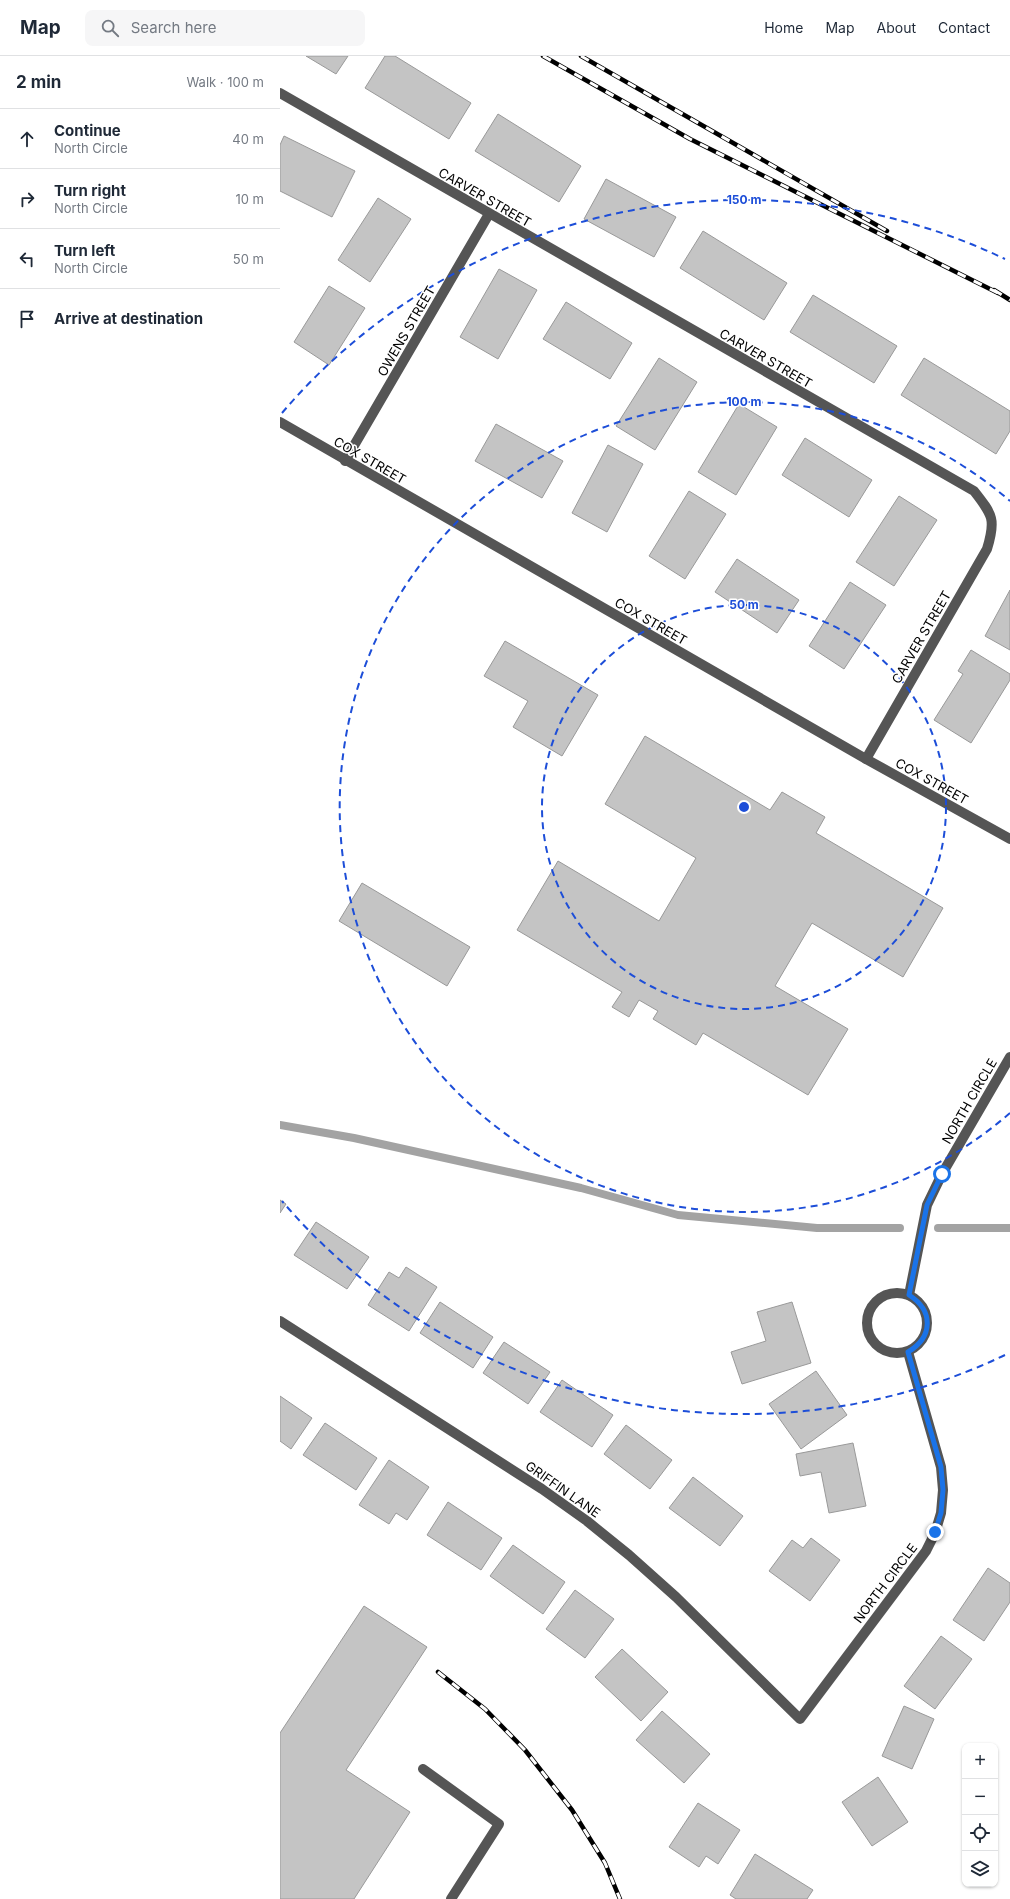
<!DOCTYPE html>
<html lang="en">
<head>
<meta charset="utf-8">
<style>
  body { margin:0; font-family:Inter,sans-serif; background:#f6f6f7; color:#1f2937 }
  .controls { position:absolute; right:12px; bottom:12px; display:grid; overflow:hidden; border-radius:8px; box-shadow:0 1px 3px #0004 }
  .controls button { width:36px; height:36px; display:grid; place-items:center; padding:0; border:0; border-bottom:1px solid #e0e1e3; background:#fff; color:#1f2937; font:20px sans-serif }
  .stop { position:absolute; width:12px; height:12px; margin:-9px; border:3px solid #1a73e8; border-radius:50%; background:#fff }
  .stop.end { background:#1a73e8; border-color:#fff; box-shadow:0 1px 4px #0008 }
  .list { margin:0; padding:0; list-style:none }
  h2 { display:flex; justify-content:space-between; align-items:center; height:52px; margin:0; padding:0 16px; font-size:17px }
  h2 small { font-size:13px; font-weight:400; color:#747a83 }
  .list li { display:grid; grid-template-columns:26px 1fr auto; gap:12px; align-items:center; box-sizing:border-box; height:60px; padding:0 16px; border-top:1px solid #e0e1e3 }
  .list b { display:block; font-size:15px; white-space:nowrap }
  .list p { margin:0; font-size:13px; white-space:nowrap; color:#747a83 }
  .list em { font-size:13px; font-style:normal; color:#747a83 }
  .icon { flex:none; width:22px; height:22px; fill:none; stroke:currentColor; stroke-width:2; stroke-linecap:round; stroke-linejoin:round }
  .map { position:relative; flex:none; width:730px; height:1843px; overflow:hidden }
  header { display:flex; align-items:center; gap:24px; box-sizing:border-box; height:56px; padding:0 20px; background:#fff; border-bottom:1px solid #e0e1e3 }
  header strong { font-size:19px }
  nav { display:flex; gap:22px; margin-inline-start:auto; font-size:14px }
  .search { width:280px; height:36px; background:#f6f6f7; display:flex; align-items:center; gap:10px; box-sizing:border-box; padding:0 14px; border-radius:8px; color:#747a83; font-size:15px }
  main { display:flex }
  aside { flex:1; background:#fff }
  .map>svg:first-child { display:block }
  .lines { fill:none; stroke-linecap:round; stroke-linejoin:round }
  .stream { stroke:#a3a3a3; stroke-width:8 }
  .building { fill:#c4c4c4; stroke:#999 }
  .minor { stroke:#555; stroke-width:10 }
  .rail-casing { stroke:#000; stroke-width:4.5 }
  .rail { stroke:#fff; stroke-width:3; stroke-dasharray:9; stroke-linecap:butt }
  .route { stroke:#1a73e8; stroke-width:5 }
  .ring { fill:none; stroke:#1d4ed8; stroke-width:2; stroke-dasharray:7 5 }
  .labels { text-anchor:middle; stroke-width:3; stroke-linejoin:round; paint-order:stroke }
  .street-label { font-size:13px; fill:#000; stroke:#fff }
  .centre { fill:#1d4ed8; stroke:#fff; stroke-width:2 }
  .ring-label { font-size:12px; text-anchor:middle; font-weight:bold; fill:#1d4ed8; stroke:#fff; stroke-width:3; stroke-linejoin:round; paint-order:stroke }
</style>
</head>
<body>
<header>
<strong>Map</strong>
<div class="search"><svg class="icon" aria-label="search" viewBox="0 0 24 24"><circle cx="10" cy="10" r="6"/><path d="M15 15l6 6"/></svg>Search here</div>
<nav><a>Home</a><a>Map</a><a>About</a><a>Contact</a></nav>
</header>
<main>
<aside>
<h2>2 min<small>Walk · 100 m</small></h2>
<ul class="list">
<li><svg class="icon" aria-label="ahead" viewBox="0 0 24 24"><path d="M12 20V5M6 11l6-6 6 6"/></svg><div><b>Continue</b><p>North Circle</p></div><em>40 m</em></li>
<li><svg class="icon" aria-label="right" viewBox="0 0 24 24"><path d="M7 20v-9h11M14 6l5 5-5 5"/></svg><div><b>Turn right</b><p>North Circle</p></div><em>10 m</em></li>
<li><svg class="icon" aria-label="left" viewBox="0 0 24 24"><path d="M17 20v-9H6M10 6l-5 5 5 5"/></svg><div><b>Turn left</b><p>North Circle</p></div><em>50 m</em></li>
<li><svg class="icon" aria-label="arrive" viewBox="0 0 24 24"><path d="M6 21V4h12l-3 4 3 4H6"/></svg><div><b>Arrive at destination</b></div></li>
</ul>
</aside>
<div class="map">
<svg width="730" height="1843" viewBox="0 0 730 1843">
  <rect width="100%" height="100%" fill="#fff"/>
  <g class="lines">
    <g class="stream">
      <path d="M0 1069 74 1082 301 1132 398 1159 537 1172H620"/>
      <path d="M658 1172H730"/>
    </g>
  </g>
  <g class="building">
    <path d="M26 0H68L56 18Z"/>
    <path d="M105 0H115L191 47 169 83 85 32Z"/>
    <path d="M218 58 301 110 279 146 195 95Z"/>
    <path d="M4 80 75 115 52 161 0 135V89Z"/>
    <path d="M326 123 396 161 374 201 304 163Z"/>
    <path d="M98 142 131 163 90 226 58 204Z"/>
    <path d="M423 175 507 227 484 264 400 212Z"/>
    <path d="M219 213 257 234 218 303 180 281Z"/>
    <path d="M49 230 85 252 49 309 14 286Z"/>
    <path d="M533 239 617 290 594 327 510 276Z"/>
    <path d="M286 246 352 287 330 323 263 283Z"/>
    <path d="M379 302 417 326 375 394 336 370Z"/>
    <path d="M644 302 730 355V375L716 398 621 339Z"/>
    <path d="M459 348 497 371 456 439 418 416Z"/>
    <path d="M216 368 283 405 262 442 195 405Z"/>
    <path d="M525 382 592 424 569 461 502 419Z"/>
    <path d="M328 389 363 408 327 476 292 457Z"/>
    <path d="M409 435 446 458 405 523 369 500Z"/>
    <path d="M619 440 657 464 614 530 576 506Z"/>
    <path d="M457 503 519 544 497 577 435 536Z"/>
    <path d="M570 526 606 549 564 613 529 590Z"/>
    <path d="M730 534V594L705 580Z"/>
    <path d="M225 585 318 639 282 700 233 671 248 645 204 620Z"/>
    <path d="M691 594 730 618V624L691 687 654 664 683 618 678 615Z"/>
    <path d="M365 680 490 754 502 736 545 761 536 777 663 852 623 921 532 867 495 930 568 973 528 1039 423 977 416 989 373 963 378 955 359 944 349 961 332 951 342 936 237 874 278 805 379 865 416 802 325 748Z"/>
    <path d="M82 827 190 891 167 930 59 865Z"/>
    <path d="M0 1144 6 1148 0 1157Z"/>
    <path d="M36 1166 89 1201 67 1233 14 1199Z"/>
    <path d="M126 1211 157 1231 129 1275 88 1249 109 1216 119 1222Z"/>
    <path d="M160 1246 213 1281 193 1312 140 1277Z"/>
    <path d="M512 1246 531 1307 462 1328 451 1296 486 1285 477 1256Z"/>
    <path d="M224 1286 270 1316 248 1348 203 1317Z"/>
    <path d="M536 1315 567 1359 521 1393 489 1348Z"/>
    <path d="M282 1324 333 1359 312 1391 260 1356Z"/>
    <path d="M0 1340 32 1362 11 1393 0 1385Z"/>
    <path d="M45 1367 97 1402 76 1434 23 1399Z"/>
    <path d="M346 1369 392 1404 370 1433 324 1398Z"/>
    <path d="M573 1387 586 1450 549 1457 541 1416 520 1420 516 1398Z"/>
    <path d="M109 1404 149 1431 127 1464 116 1457 109 1468 79 1449Z"/>
    <path d="M413 1421 463 1460 440 1490 389 1452Z"/>
    <path d="M168 1446 222 1482 201 1514 147 1479Z"/>
    <path d="M531 1482 560 1504 530 1545 489 1515 512 1484 523 1492Z"/>
    <path d="M233 1489 285 1526 263 1558 210 1520Z"/>
    <path d="M708 1512 730 1527V1546L704 1585 673 1564Z"/>
    <path d="M295 1534 334 1563 305 1602 266 1573Z"/>
    <path d="M84 1550 147 1591 66 1714 130 1756 74 1843H0V1677Z"/>
    <path d="M661 1580 692 1603 655 1653 624 1630Z"/>
    <path d="M342 1593 388 1636 361 1665 315 1621Z"/>
    <path d="M624 1650 654 1663 632 1713 602 1700Z"/>
    <path d="M382 1655 430 1698 404 1727 356 1684Z"/>
    <path d="M598 1721 628 1766 592 1790 562 1746Z"/>
    <path d="M418 1747 460 1774 438 1808 426 1800 419 1811 389 1791Z"/>
    <path d="M475 1798 533 1834 527 1843H456L450 1839Z"/>
  </g>
  <g class="lines">
    <g class="minor">
      <path d="M0 37 694 435C713 459 716 464 707 493L586 703"/>
      <path d="M0 366 586 703 730 783"/>
      <path d="M65 405 209 158"/>
      <circle cx="617" cy="1267" r="30"/>
      <path d="M629 1239 647 1149 662 1118 730 1001"/>
      <path d="M0 1265 262 1433 307 1465 349 1499 396 1541 520 1663 646 1495 655 1477 661 1457 663 1434 661 1411 628 1296"/>
      <path d="M143 1713 219 1768 171 1843"/>
    </g>
    <g class="rail-casing">
      <g id="rail">
        <path d="M263 0 410 83 718 237"/>
        <path d="M301 0 607 175"/>
        <path d="M714 234 730 244"/>
        <path d="M158 1616 205 1653 245 1694 292 1754 325 1807 340 1843"/>
      </g>
    </g>
    <use href="#rail" class="rail"/>
  </g>
  <g class="lines">
    <path class="route" d="M655 1476 661 1457 663 1434 661 1411 628 1296C653 1281 654 1255 629 1239L647 1149 662 1118"/>
  </g>
  <g class="ring">
    <circle cx="464" cy="751" r="202"/>
    <path d="M730 1057A405 405 0 1 1 730 445"/>
    <path d="M725 1299A607 607 0 0 1 2 1145M2 357A607 607 0 0 1 725 203"/>
  </g>
  <g class="labels">
    <g class="street-label">
      <text transform="translate(205 141) rotate(30)" y="5">CARVER STREET</text>
      <text transform="translate(126 275) rotate(-60)" y="5">OWENS STREET</text>
      <text transform="translate(486 302) rotate(30)" y="5">CARVER STREET</text>
      <text transform="translate(90 404) rotate(30)" y="5">COX STREET</text>
      <text transform="translate(371 565) rotate(30)" y="5">COX STREET</text>
      <text transform="translate(641 581) rotate(-60)" y="5">CARVER STREET</text>
      <text transform="translate(652 725) rotate(29)" y="5">COX STREET</text>
      <text transform="translate(689 1045) rotate(-60)" y="5">NORTH CIRCLE</text>
      <text transform="translate(283 1433) rotate(35)" y="5">GRIFFIN LANE</text>
      <text transform="translate(605 1527) rotate(-53)" y="5">NORTH CIRCLE</text>
    </g>
  </g>
  <circle cx="464" cy="751" r="6" class="centre"/>
  <g class="ring-label">
    <text x="464" y="148">150 m</text>
    <text x="464" y="350">100 m</text>
    <text x="464" y="553">50 m</text>
  </g>
</svg>
<div class="controls">
<button>+</button>
<button>−</button>
<button><svg class="icon" aria-label="locate" viewBox="0 0 24 24"><circle cx="12" cy="12" r="6"/><path d="M12 2v4M12 18v4M2 12h4M18 12h4"/></svg></button>
<button><svg class="icon" aria-label="layers" viewBox="0 0 24 24"><path d="M12 4l9 5-9 5-9-5zM3 14l9 5 9-5"/></svg></button>
</div>
<div class="stop" style="left:662px;top:1118px"></div>
<div class="stop end" style="left:655px;top:1476px"></div>
</div>
</main>
</body>
</html>
